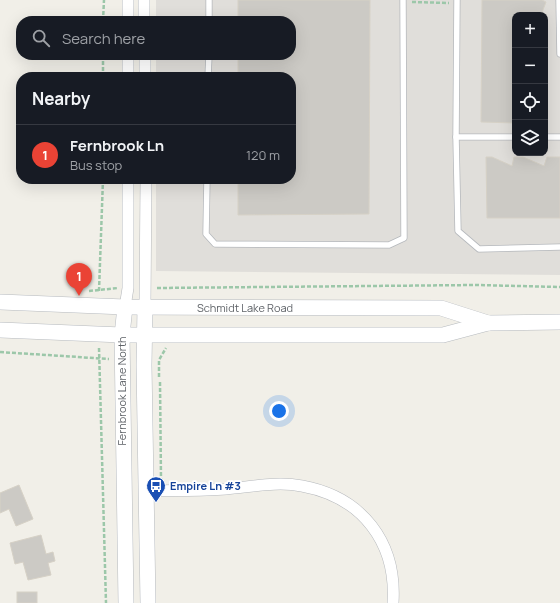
<!DOCTYPE html>
<html lang="en">
<head>
<meta charset="utf-8">
<style>
  body { margin:0; font-family:Manrope,sans-serif; background:#242831; color:#f1f3f6 }
  .controls { position:absolute; right:12px; top:12px; display:grid; overflow:hidden; border-radius:8px; box-shadow:0 4px 16px #0002 }
  .controls button { width:36px; height:36px; display:grid; place-items:center; padding:0; border:0; border-bottom:1px solid #363941; background:#171b24; color:#f1f3f6; font:20px sans-serif }
  .you { position:absolute; left:279px; top:411px; width:14px; height:14px; margin:-10px; border:3px solid #fff; border-radius:50%; background:#1a73e8; box-shadow:0 0 0 6px #1a73e833 }
  .badge { display:grid; place-items:center; width:26px; height:26px; border-radius:50%; background:#ea4335; color:#fff; font-size:13px; font-weight:700 }
  .pin { position:absolute; translate:-50% -33px; filter:drop-shadow(0 1px 2px #0008) }
  .pin::after { content:''; position:absolute; top:21px; width:14px; height:12px; background:inherit; clip-path:polygon(0 0,100% 0,50% 100%) }
  .list { margin:0; padding:0; list-style:none }
  h2 { display:flex; justify-content:space-between; align-items:center; height:52px; margin:0; padding:0 16px; font-size:17px }
  h2 small { font-size:13px; font-weight:400; color:#9ea1a6 }
  .list li { display:grid; grid-template-columns:26px 1fr auto; gap:12px; align-items:center; box-sizing:border-box; height:60px; padding:0 16px; border-top:1px solid #363941 }
  .list b { display:block; font-size:15px; white-space:nowrap }
  .list p { margin:0; font-size:13px; white-space:nowrap; color:#9ea1a6 }
  .list em { font-size:13px; font-style:normal; color:#9ea1a6 }
  .icon { flex:none; width:22px; height:22px; fill:none; stroke:currentColor; stroke-width:2; stroke-linecap:round; stroke-linejoin:round }
  .map { position:relative; flex:none; width:560px; height:603px; overflow:hidden }
  .search { position:absolute; background:#171b24; box-shadow:0 4px 16px #0002; left:16px; top:16px; width:280px; height:44px; display:flex; align-items:center; gap:10px; box-sizing:border-box; padding:0 14px; border-radius:16px; color:#9ea1a6; font-size:15px }
  .panel { position:absolute; background:#171b24; box-shadow:0 4px 16px #0002; left:16px; top:72px; width:280px; height:112px; border-radius:16px }
  .map>svg:first-child { display:block }
  .industrial { fill:#e0deda; fill-rule:evenodd }
  .building { fill:#cccac5; stroke:#d6d1c6 }
  .lines { fill:none; stroke-linecap:round; stroke-linejoin:round }
  .lane-casing { stroke:#b5b8bc; stroke-width:7 }
  .street-casing { stroke:#b5b8bc; stroke-width:12 }
  .secondary-casing { stroke:#b6babf; stroke-width:16 }
  .path { stroke:#9cc7a9; stroke-width:2.5; stroke-dasharray:4 2; stroke-linecap:butt }
  .lane { stroke:#fff; stroke-width:5.5 }
  .street { stroke:#fff; stroke-width:11 }
  .secondary { stroke:#fff; stroke-width:15 }
  .labels { text-anchor:middle; stroke-width:3.5; stroke-linejoin:round; paint-order:stroke }
  .street-label { font-size:11px; fill:#5f6368; stroke:#fff }
  .transit-label { font-size:11px; font-weight:bold; fill:#164399; stroke:#fff; text-anchor:start }
</style>
</head>
<body>
<div class="map">
<svg width="560" height="603" viewBox="0 0 560 603">
  <rect width="100%" height="100%" fill="#f1efe8"/>
  <path class="industrial" d="M156 0H560V275L156 271V179H291V77H156V55H291V21H156ZM515 15H545V153H515Z"/>
  <g class="building">
    <path d="M238 0H370L369 214 238 215V179H291V77H238V55H291V21H238Z"/>
    <path d="M482 0H542L546 2 541 15H515V123L481 122Z"/>
    <path d="M486 157H492L512 166 514 157H523L544 166 547 157H560V218H487Z"/>
    <path d="M19 485 33 519 16 526 9 509 0 513V493Z"/>
    <path d="M41 535 46 554 53 552 55 561 48 563 51 575 28 580 23 562 15 564 10 543Z"/>
    <rect x="17" y="592" width="20" height="11"/>
  </g>
  <g class="lines">
    <g class="lane-casing">
      <g id="lane">
        <path d="M457 0 456 137 458 231 479 249 560 247"/>
        <path d="M559 0 560 54"/>
        <path d="M209 21V0"/>
        <path d="M208 77 209 55"/>
        <path d="M456 137H515"/>
        <path d="M545 137H560"/>
        <path d="M207 179 206 234 215 244 389 245 404 238 403 0"/>
      </g>
    </g>
    <g class="street-casing">
      <g id="street">
        <path d="M128 0V21"/>
        <path d="M144 0V21"/>
        <path d="M128 55V77"/>
        <path d="M145 55V77"/>
        <path d="M125 307 128 288V179"/>
        <path d="M145 307 146 179"/>
        <path d="M147 491C173 490 200 491 226 489 251 487 277 481 302 486 362 497 397 542 393 603"/>
      </g>
    </g>
    <g class="secondary-casing">
      <g id="secondary">
        <path d="M0 302 125 307 441 308 488 323"/>
        <path d="M125 307 122 335 126 603"/>
        <path d="M145 307 144 365 148 603"/>
        <path d="M0 330 122 335H443L488 323 560 322"/>
      </g>
    </g>
    <g class="path">
      <path d="M412 2 449 3"/>
      <path d="M103 21 104 0"/>
      <path d="M103 77V55"/>
      <path d="M157 288 476 285 560 287"/>
      <path d="M89 291 118 288"/>
      <path d="M99 291 103 179"/>
      <path d="M99 348 106 603"/>
      <path d="M0 352 109 359"/>
      <path d="M159 377V360L166 348"/>
      <path d="M160 382 161 479"/>
    </g>
    <use href="#lane" class="lane"/>
    <use href="#street" class="street"/>
    <use href="#secondary" class="secondary"/>
  </g>
  <defs>
    <g id="bus-pin" transform="scale(1)"><path d="M0 17L-7.5 6A9.5 9.5 0 1 1 7.5 6Z" fill="#1a4fb4" stroke="#fff"/><path d="M-5-6H5V4H4V6H2V4H-2V6H-4V4H-5ZM-3.5-4V0h7V-4ZM-3.5 1.2v1.5H-2V1.2ZM2 1.2v1.5H3.5V1.2Z" fill="#fff"/></g>
  </defs>
  <g fill-rule="evenodd">
    <use href="#bus-pin" x="156" y="486"/>
  </g>
  <g class="labels">
    <g class="street-label">
      <text x="245" y="312">Schmidt Lake Road</text>
      <text transform="translate(122 391) rotate(-90)" y="4">Fernbrook Lane North</text>
    </g>
    <g class="transit-label">
      <text x="170" y="490">Empire Ln #3</text>
    </g>
  </g>
</svg>
<div class="controls">
<button>+</button>
<button>−</button>
<button><svg class="icon" aria-label="locate" viewBox="0 0 24 24"><circle cx="12" cy="12" r="6"/><path d="M12 2v4M12 18v4M2 12h4M18 12h4"/></svg></button>
<button><svg class="icon" aria-label="layers" viewBox="0 0 24 24"><path d="M12 4l9 5-9 5-9-5zM3 14l9 5 9-5"/></svg></button>
</div>
<div class="you"></div>
<div class="pin badge" style="left:79px;top:296px">1</div>
<div class="search"><svg class="icon" aria-label="search" viewBox="0 0 24 24"><circle cx="10" cy="10" r="6"/><path d="M15 15l6 6"/></svg>Search here</div>
<section class="panel">
<h2>Nearby<small></small></h2>
<ul class="list">
<li><span class="badge">1</span><div><b>Fernbrook Ln</b><p>Bus stop</p></div><em>120 m</em></li>
</ul>
</section>
</div>
</body>
</html>
